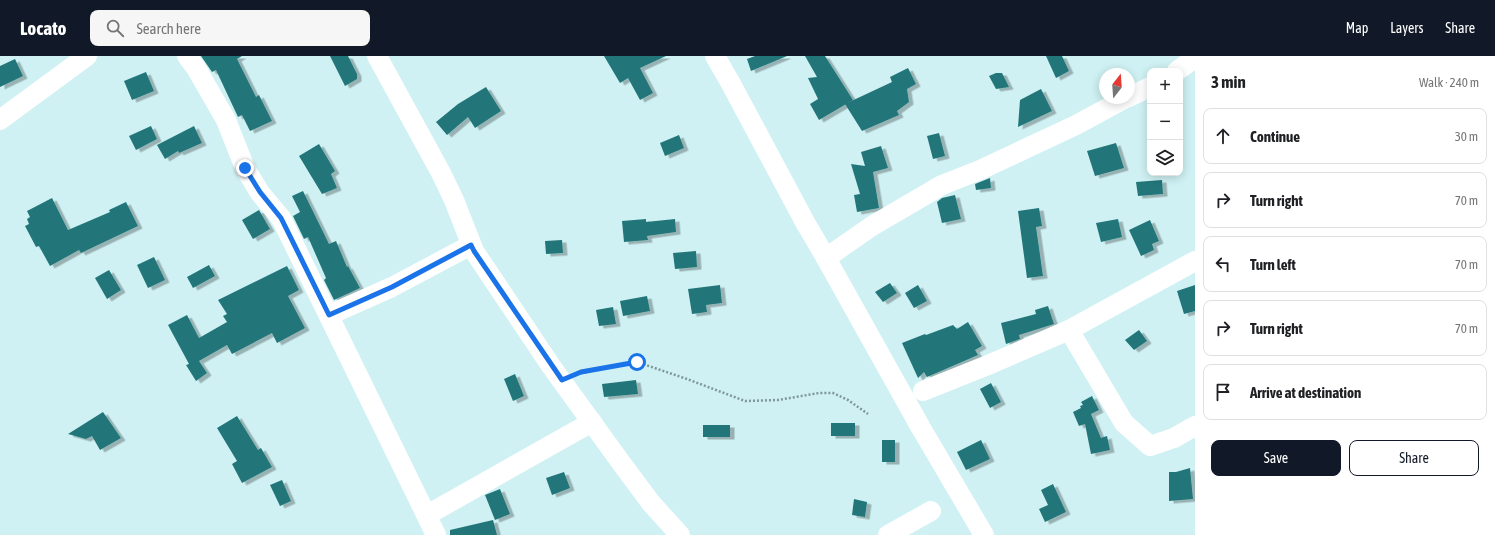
<!DOCTYPE html>
<html lang="en">
<head>
<meta charset="utf-8">
<style>
  body { margin:0; font-family:"Asap Condensed",sans-serif; background:#f6f6f6; color:#202124 }
  .controls { position:absolute; right:12px; top:12px; display:grid; overflow:hidden; border-radius:8px; box-shadow:0 2px 10px #0003 }
  .controls button { width:36px; height:36px; display:grid; place-items:center; padding:0; border:0; border-bottom:1px solid #e0e0e0; background:#fff; color:#202124; font:20px sans-serif }
  .compass { position:absolute; left:1099px; top:12px; width:36px; height:36px; border-radius:50%; background:#fff; box-shadow:0 2px 10px #0003; rotate:17deg }
  .stop { position:absolute; width:12px; height:12px; margin:-9px; border:3px solid #1a73e8; border-radius:50%; background:#fff }
  .stop.end { background:#1a73e8; border-color:#fff; box-shadow:0 1px 4px #0008 }
  .list { margin:0; padding:0; list-style:none }
  h2 { display:flex; justify-content:space-between; align-items:center; height:52px; margin:0; padding:0 16px; font-size:17px }
  h2 small { font-size:13px; font-weight:400; color:#757577 }
  .list li { display:grid; grid-template-columns:26px 1fr auto; gap:12px; align-items:center; box-sizing:border-box; height:56px; margin:0 8px 8px; padding:0 8px; border:1px solid #e0e0e0; border-radius:8px }
  .list b { display:block; font-size:15px; white-space:nowrap }
  .list em { font-size:13px; font-style:normal; color:#757577 }
  .actions { display:flex; gap:8px; padding:12px 16px }
  .actions a { flex:1; padding:9px 0; border:1px solid #111827; border-radius:8px; text-align:center; font-size:14px; color:#111827 }
  .actions .main { background:#111827; color:#fff }
  .icon { flex:none; width:22px; height:22px; fill:none; stroke:currentColor; stroke-width:2; stroke-linecap:round; stroke-linejoin:round }
  .map { position:relative; flex:none; width:1195px; height:479px; overflow:hidden }
  header { display:flex; align-items:center; gap:24px; box-sizing:border-box; height:56px; padding:0 20px; background:#111827; color:#fff }
  header strong { font-size:19px }
  nav { display:flex; gap:22px; margin-inline-start:auto; font-size:14px }
  .search { width:280px; height:36px; background:#f6f6f6; display:flex; align-items:center; gap:10px; box-sizing:border-box; padding:0 14px; border-radius:8px; color:#757577; font-size:15px }
  main { display:flex }
  aside { flex:1; background:#fff }
  .map>svg:first-child { display:block }
  .building { fill:#227679; filter:url(#shadow) }
  .lines { fill:none; stroke-linecap:round; stroke-linejoin:round }
  .path { stroke:#7f9799; stroke-width:2.5; stroke-dasharray:2 2; stroke-linecap:butt }
  .minor { stroke:#fff; stroke-width:20 }
  .route { stroke:#1a73e8; stroke-width:5 }
</style>
</head>
<body>
<header>
<strong>Locato</strong>
<div class="search"><svg class="icon" aria-label="search" viewBox="0 0 24 24"><circle cx="10" cy="10" r="6"/><path d="M15 15l6 6"/></svg>Search here</div>
<nav><a>Map</a><a>Layers</a><a>Share</a></nav>
</header>
<main>
<div class="map">
<svg width="1195" height="479" viewBox="0 0 1195 479">
  <defs>
    <filter id="shadow"><feDropShadow dx="4.5" dy="2.5" stdDeviation="0" flood-color="#0004"/></filter>
  </defs>
  <rect width="100%" height="100%" fill="#cff1f3"/>
  <g class="building">
    <path d="M201 0H242L237 3 256 41 259 39 272 65 250 75 242 59 238 61 216 14 212 16Z"/>
    <path d="M330 0H348L357 18V23L345 30Z"/>
    <path d="M604 0H666L640 12 653 37 640 44 628 22 620 27Z"/>
    <path d="M755 0H787L751 15 747 3Z"/>
    <path d="M805 0H825L853 44 819 64 810 48 818 43 808 22 817 21Z"/>
    <path d="M1046 0H1062L1069 15 1056 22Z"/>
    <path d="M15 3 23 20 0 31V10Z"/>
    <path d="M908 12 916 28 907 33 909 46 897 55 899 59 862 75 845 48 892 26 890 21Z"/>
    <path d="M146 16 154 35 132 44 124 25Z"/>
    <path d="M996 17H1002L1009 31 996 33 989 20Z"/>
    <path d="M486 31 501 55 475 72 468 61 447 79 436 66 458 48Z"/>
    <path d="M1041 33 1052 55 1018 71 1020 44Z"/>
    <path d="M151 70 157 83 136 94 129 80Z"/>
    <path d="M194 70 202 87 179 97 178 95 165 103 157 89Z"/>
    <path d="M939 77 945 100 933 103 927 80Z"/>
    <path d="M679 79 684 92 665 100 660 87Z"/>
    <path d="M1116 87 1124 112 1095 120 1087 95Z"/>
    <path d="M319 88 335 115 331 118 337 132 322 138 299 100Z"/>
    <path d="M881 90 888 112 873 116 879 152 857 156 854 139 860 138 851 108 865 110 861 96Z"/>
    <path d="M990 122 991 132 976 134 975 128Z"/>
    <path d="M1162 124 1163 138 1138 140 1136 126Z"/>
    <path d="M303 135 329 188 336 185 347 211 348 210 360 232 334 244 324 224 326 222 308 181 304 183 293 160 300 156 292 140Z"/>
    <path d="M955 139 961 163 942 167 937 146 942 142Z"/>
    <path d="M52 142 68 174 110 156 109 154 126 146 138 170 81 197 79 194 50 210 39 190 36 191 25 170 29 168 27 163 30 161 27 155Z"/>
    <path d="M1039 152 1042 170 1036 171 1043 220 1027 222 1018 155Z"/>
    <path d="M259 154 270 173 253 183 242 164Z"/>
    <path d="M646 163V166L675 163 676 176 647 180 648 184 624 186 622 165Z"/>
    <path d="M1118 163 1122 181 1101 186 1096 167Z"/>
    <path d="M1150 164 1159 185 1152 188 1154 194 1141 200 1129 174Z"/>
    <path d="M562 184 563 197 546 198 545 185Z"/>
    <path d="M696 195 697 211 675 213 673 197Z"/>
    <path d="M154 201 165 224 148 232 137 209Z"/>
    <path d="M209 209 215 220 193 232 187 221Z"/>
    <path d="M287 210 299 234 288 240 305 272 277 287 272 277 232 298 227 289 199 305 207 317 196 325 186 309 189 308 168 269 187 259 199 282 227 266 223 260 227 258 218 244Z"/>
    <path d="M109 214 121 234 107 243 95 222Z"/>
    <path d="M890 227 897 237 883 246 875 236Z"/>
    <path d="M720 229 722 247 706 249 707 256 692 258 688 233Z"/>
    <path d="M918 229 927 245 914 252 905 237Z"/>
    <path d="M1195 229V255L1184 258 1177 235Z"/>
    <path d="M647 240 650 255 623 260 620 245Z"/>
    <path d="M1048 250 1054 268 1019 279 1020 283 1006 288 1001 267 1036 258 1035 254Z"/>
    <path d="M613 251 616 268 599 270 596 254Z"/>
    <path d="M968 266 982 290 975 294 978 299 927 321 924 316 918 322 902 287 925 278 926 279 953 269 957 273Z"/>
    <path d="M1139 274 1147 285 1134 294 1125 284Z"/>
    <path d="M515 318 524 340 513 345 504 323Z"/>
    <path d="M636 324 638 338 604 341 602 328Z"/>
    <path d="M991 327 1001 346 990 352 980 333Z"/>
    <path d="M1092 340 1099 354 1091 358 1101 382 1107 380 1110 394 1091 398 1085 368 1079 370 1073 356 1081 352 1080 350 1083 349 1081 346Z"/>
    <path d="M103 356 121 382 100 394 92 380 86 383 68 378Z"/>
    <path d="M237 360 258 394 261 392 272 411 242 427 232 408 237 405 217 372Z"/>
    <rect x="831" y="367" width="24" height="13"/>
    <rect x="703" y="369" width="27" height="12"/>
    <rect x="882" y="384" width="13" height="22"/>
    <path d="M981 384 990 403 966 414 957 396Z"/>
    <path d="M1190 412 1193 443 1169 445V416H1176Z"/>
    <path d="M564 416 570 432 552 439 546 422Z"/>
    <path d="M282 424 291 445 280 450 270 429Z"/>
    <path d="M1053 428 1066 456 1045 466 1039 453 1048 449 1041 434Z"/>
    <path d="M500 433 510 458 495 464 485 439Z"/>
    <path d="M854 443 867 446 865 461 852 459Z"/>
    <path d="M493 464 497 479H450V474Z"/>
  </g>
  <g class="lines">
    <path class="path" d="M577 318 637 306 687 323 745 345 778 344 819 337H833L848 344 868 358"/>
    <g class="minor">
      <path d="M187 0 196 12 226 64 245 112 260 137 281 162 436 479"/>
      <path d="M377 0 441 117 454 144 474 195 551 310 622 408 651 447 680 479"/>
      <path d="M715 0 730 26 806 168 826 202 921 372 984 479"/>
      <path d="M1177 15 1195 2"/>
      <path d="M1129 41 1150 31"/>
      <path d="M0 64 87 0"/>
      <path d="M826 202 872 170 942 129 980 114 1076 69 1126 42"/>
      <path d="M329 259 392 231 471 189"/>
      <path d="M1069 274 1124 367 1150 390 1174 382 1195 370"/>
      <path d="M923 335 988 309 1069 274 1195 205"/>
      <path d="M427 459 592 366"/>
      <path d="M888 479 931 455"/>
    </g>
  </g>
  <g class="lines">
    <path class="route" d="M245 112 260 136 281 162 329 259 392 231 471 189 474 195 562 324 581 316 637 306"/>
  </g>
</svg>
<div class="controls">
<button>+</button>
<button>−</button>
<button><svg class="icon" aria-label="layers" viewBox="0 0 24 24"><path d="M12 4l9 5-9 5-9-5zM3 14l9 5 9-5"/></svg></button>
</div>
<svg class="compass" viewBox="-18 -18 36 36"><path d="M0-13l5 13h-10z" fill="#e53935"/><path d="M0 13l5-13h-10z" fill="#757577"/></svg>
<div class="stop" style="left:637px;top:306px"></div>
<div class="stop end" style="left:245px;top:112px"></div>
</div>
<aside>
<h2>3 min<small>Walk · 240 m</small></h2>
<ul class="list">
<li><svg class="icon" aria-label="ahead" viewBox="0 0 24 24"><path d="M12 20V5M6 11l6-6 6 6"/></svg><div><b>Continue</b></div><em>30 m</em></li>
<li><svg class="icon" aria-label="right" viewBox="0 0 24 24"><path d="M7 20v-9h11M14 6l5 5-5 5"/></svg><div><b>Turn right</b></div><em>70 m</em></li>
<li><svg class="icon" aria-label="left" viewBox="0 0 24 24"><path d="M17 20v-9H6M10 6l-5 5 5 5"/></svg><div><b>Turn left</b></div><em>70 m</em></li>
<li><svg class="icon" aria-label="right" viewBox="0 0 24 24"><path d="M7 20v-9h11M14 6l5 5-5 5"/></svg><div><b>Turn right</b></div><em>70 m</em></li>
<li><svg class="icon" aria-label="arrive" viewBox="0 0 24 24"><path d="M6 21V4h12l-3 4 3 4H6"/></svg><div><b>Arrive at destination</b></div></li>
</ul>
<div class="actions"><a class="main">Save</a><a>Share</a></div>
</aside>
</main>
</body>
</html>
